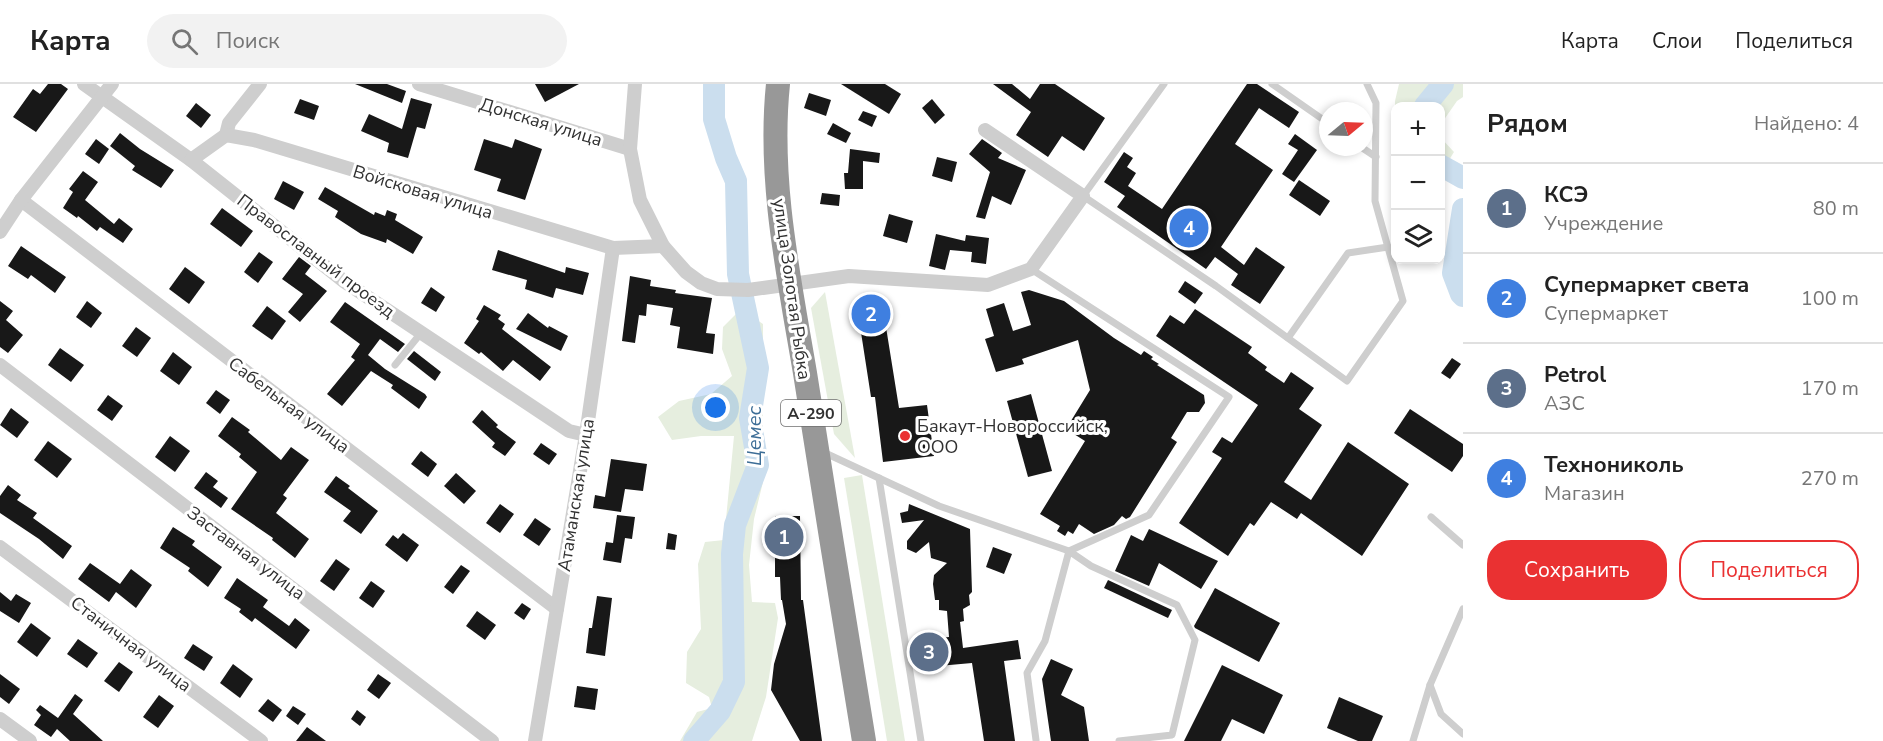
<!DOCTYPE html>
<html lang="ru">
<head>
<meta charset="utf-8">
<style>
  body { margin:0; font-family:"Nunito Sans",sans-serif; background:#f2f2f2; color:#222 }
  .controls { position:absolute; right:18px; top:18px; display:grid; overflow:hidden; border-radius:12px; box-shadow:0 3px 9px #0003 }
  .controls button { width:54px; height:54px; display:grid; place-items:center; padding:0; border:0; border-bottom:2px solid #e0e0e0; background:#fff; color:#222; font:30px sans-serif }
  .compass { position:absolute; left:1319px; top:18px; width:54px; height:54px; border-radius:50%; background:#fff; box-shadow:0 3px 9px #0003; rotate:71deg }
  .you { position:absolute; left:716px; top:324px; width:21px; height:21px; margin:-15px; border:4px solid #fff; border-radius:50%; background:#1a73e8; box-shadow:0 0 0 9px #1a73e833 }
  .badge { display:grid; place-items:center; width:39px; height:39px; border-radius:50%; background:#ea3132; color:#fff; font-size:20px; font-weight:700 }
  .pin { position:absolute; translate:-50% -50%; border:3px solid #fff; box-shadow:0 2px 6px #0006 }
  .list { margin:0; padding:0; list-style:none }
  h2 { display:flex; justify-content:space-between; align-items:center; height:78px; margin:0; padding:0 24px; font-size:26px }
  h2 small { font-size:20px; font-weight:400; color:#767676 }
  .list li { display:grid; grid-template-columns:39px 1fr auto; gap:18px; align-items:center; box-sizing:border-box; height:90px; padding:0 24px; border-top:2px solid #e0e0e0 }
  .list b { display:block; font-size:22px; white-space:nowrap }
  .list p { margin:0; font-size:20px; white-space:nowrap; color:#767676 }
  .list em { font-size:20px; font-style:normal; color:#767676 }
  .actions { display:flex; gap:12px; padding:18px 24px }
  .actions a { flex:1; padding:14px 0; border:2px solid #ea3132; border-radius:24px; text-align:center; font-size:21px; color:#ea3132 }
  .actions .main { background:#ea3132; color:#fff }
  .icon { flex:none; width:33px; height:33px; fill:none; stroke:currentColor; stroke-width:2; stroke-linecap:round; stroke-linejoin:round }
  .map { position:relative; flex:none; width:1463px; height:657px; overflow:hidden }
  header { display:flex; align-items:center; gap:36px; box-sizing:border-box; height:84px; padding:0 30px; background:#fff; border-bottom:2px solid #e0e0e0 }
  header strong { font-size:28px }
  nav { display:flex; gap:33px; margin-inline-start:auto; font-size:21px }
  .search { width:420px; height:54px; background:#f2f2f2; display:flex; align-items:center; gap:15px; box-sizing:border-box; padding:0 21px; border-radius:33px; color:#767676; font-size:22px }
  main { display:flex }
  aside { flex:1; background:#fff }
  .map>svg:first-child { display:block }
  .green { fill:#e6eedf }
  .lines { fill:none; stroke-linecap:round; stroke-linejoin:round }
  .river { stroke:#cbdeee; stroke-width:22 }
  .building { fill:#181818 }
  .lane { stroke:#cecece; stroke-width:7 }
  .street { stroke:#cecece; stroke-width:14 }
  .highway { stroke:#989898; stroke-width:24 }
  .poi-dot { fill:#ea3132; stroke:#fff; stroke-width:2 }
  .labels { text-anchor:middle; stroke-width:6; stroke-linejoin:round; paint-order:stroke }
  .shield { fill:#fff; stroke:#6f6f6f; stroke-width:1.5 }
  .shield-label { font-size:16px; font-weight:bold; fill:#313131 }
  .street-label { font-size:18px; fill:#313131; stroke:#fff }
  .poi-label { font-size:18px; fill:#313131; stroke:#fff; text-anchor:start }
  .water-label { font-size:20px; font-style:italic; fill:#3c6d96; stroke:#fff }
</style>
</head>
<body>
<header>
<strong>Карта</strong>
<div class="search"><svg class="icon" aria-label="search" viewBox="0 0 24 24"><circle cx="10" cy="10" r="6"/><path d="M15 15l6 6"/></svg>Поиск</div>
<nav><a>Карта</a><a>Слои</a><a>Поделиться</a></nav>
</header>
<main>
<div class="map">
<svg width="1463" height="657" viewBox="0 0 1463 657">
  <rect width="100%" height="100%" fill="#fff"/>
  <g class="green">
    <path d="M1399 0H1463V13L1457 17 1441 40 1440 22H1396L1395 34V17Z"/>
    <path d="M1441 54 1454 68 1441 89Z"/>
    <path d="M825 208 855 374 834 350 811 224Z"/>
    <path d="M737 229 751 232 763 240V398L754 435 749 481 752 518 775 519 778 534 766 613 752 657H680L697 628 712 624 709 613 686 599 687 568 701 545 698 480 705 458 724 456 734 352H701L672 356 658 333 679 317 711 310 732 292 722 265 723 243Z"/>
    <path d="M862 391 905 657H887L844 394Z"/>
  </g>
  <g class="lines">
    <g class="river">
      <path d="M1425 22 1443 0"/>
      <path d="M1440 81 1463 94"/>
      <path d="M1463 125 1453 189 1461 210 1463 212"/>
      <path d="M694 657 720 627 734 598 732 470 735 441 758 381 750 334 758 284 738 190 736 97 726 74 714 35V0"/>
    </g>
  </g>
  <g class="building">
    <path d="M48 0H61L68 5 36 48 13 33 33 5 40 10Z"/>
    <path d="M355 0H387L406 7 402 19Z"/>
    <path d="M535 0H579L545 18Z"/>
    <path d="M841 0H885L901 10 889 30Z"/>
    <path d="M993 0H1012L1030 15 1040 0H1055L1105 34 1084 67 1062 52 1048 73 1016 51 1031 28Z"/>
    <path d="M1247 0H1257L1299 28 1289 44 1259 24 1235 60 1273 86 1221 163 1244 181 1256 163 1285 183 1260 220 1231 201 1238 190 1215 173 1206 185 1117 123 1125 112 1104 98 1124 68 1133 74 1127 83 1136 89 1128 102 1162 125Z"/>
    <path d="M809 9 831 16 826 32 804 24Z"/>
    <path d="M411 14 432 20 425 45 417 43 408 74 387 68 389 59 361 47 369 30 402 45Z"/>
    <path d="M300 15 319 22 314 36 294 29Z"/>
    <path d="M932 15 945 31 935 40 922 24Z"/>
    <path d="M196 19 211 31 201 44 186 32Z"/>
    <path d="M863 27 877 32 872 43 858 36Z"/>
    <path d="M833 39 851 49 846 59 827 50Z"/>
    <path d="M120 49 140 65 174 86 161 104 132 86 135 82 110 62Z"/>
    <path d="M1295 50 1317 66 1294 98 1282 90 1298 66 1288 60Z"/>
    <path d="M96 55 109 65 99 80 85 70Z"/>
    <path d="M484 55 512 64 515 55 542 65 525 116 497 107 501 95 474 86Z"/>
    <path d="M982 55 1002 69 998 74 1026 86 1011 121 992 112 985 135 976 133 990 88 969 70Z"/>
    <path d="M850 65 880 69 879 79 863 77V105H845L844 89H848Z"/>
    <path d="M937 73 957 78 952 98 932 92Z"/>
    <path d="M83 87 98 98 85 116 114 140 119 134 133 145 123 159 100 143 97 147 78 132 77 134 63 124 73 108 69 105Z"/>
    <path d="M1299 96 1330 117 1320 132 1289 111Z"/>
    <path d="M283 97 304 108 294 126 274 115Z"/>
    <path d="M325 103 374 131 375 128 385 132 387 126 397 130 395 136 423 153 413 170 387 155 386 159 361 150 335 133 338 127 318 115Z"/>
    <path d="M822 109 840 111 839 122 820 120Z"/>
    <path d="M222 124 253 147 241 163 210 140Z"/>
    <path d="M889 130 913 137 907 159 883 152Z"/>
    <path d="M936 150 965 157 966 151 989 154 986 180 971 178 972 168 950 166 945 186 929 182Z"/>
    <path d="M21 162 66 193 55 209 31 191 28 195 8 182Z"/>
    <path d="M498 166 565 189 566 183 589 189 583 211 556 204 553 214 525 205 527 196 492 186Z"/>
    <path d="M259 168 273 178 258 199 244 188Z"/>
    <path d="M299 173 311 182 305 190 327 207 300 238 288 228 303 210 282 195Z"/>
    <path d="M185 183 205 198 189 220 169 205Z"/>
    <path d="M630 192 651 196 650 202 676 206 675 209 712 214 706 249 715 250 713 270 677 264 680 243 670 241 673 224 647 220 646 232 639 231 635 259 622 257Z"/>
    <path d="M1185 197 1203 209 1195 220 1178 208Z"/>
    <path d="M431 203 445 213 436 228 421 219Z"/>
    <path d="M1029 206 1064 217 1114 254 1141 271 1144 267 1153 273 1151 275 1159 280 1157 281 1204 311 1205 319 1199 328H1187L1171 354 1177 358 1130 433 1126 435 1122 432 1114 441 1094 450 1079 440 1073 450 1068 447 1065 452 1057 447 1060 442 1040 430 1085 357 1066 345 1090 306 1078 256 1022 275 1024 280 996 288 985 255 994 252 986 225 1004 219 1013 247 1031 241 1021 208Z"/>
    <path d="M881 212 899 324 927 321 934 372 883 378 875 313H871L856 216Z"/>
    <path d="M0 217 13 227 6 236 23 251 8 269 0 263Z"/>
    <path d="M87 217 102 229 91 244 76 233Z"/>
    <path d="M345 218 405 260 398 268 380 255 368 271 385 285 425 310 427 313 419 325 391 304 393 301 371 287 342 322 327 310 355 276 351 273 360 260 330 238Z"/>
    <path d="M484 221 501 231 498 235 505 240 502 245 551 283 540 297 513 276 503 287 481 268 479 270 464 259 479 237 476 235Z"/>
    <path d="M267 222 286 237 272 256 252 242Z"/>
    <path d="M1195 225 1252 263 1248 269 1267 283 1265 286 1284 299 1291 288 1314 304 1299 325 1322 341 1284 398 1311 416 1348 358 1409 400 1362 472 1301 429 1297 435 1271 418 1254 442 1250 439 1228 472 1179 439 1222 374 1212 368 1222 353 1232 359 1258 321 1156 252 1170 231 1184 240Z"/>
    <path d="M528 229 548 244 549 242 568 252 561 267 516 245Z"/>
    <path d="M136 243 151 254 137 273 122 262Z"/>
    <path d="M60 264 84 281 71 298 48 281Z"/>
    <path d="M414 267 441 288 435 297 407 275Z"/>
    <path d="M173 268 192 283 179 301 160 287Z"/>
    <path d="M1452 274 1461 280 1450 295 1441 289Z"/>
    <path d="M216 306 230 316 220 330 206 319Z"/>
    <path d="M1031 310 1052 387 1028 393 1007 317Z"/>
    <path d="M108 311 123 322 112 337 97 326Z"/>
    <path d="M11 324 29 338 17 354 0 341Z"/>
    <path d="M1410 325 1463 360V372L1452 388 1394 349Z"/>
    <path d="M482 326 498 341 496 343 516 358 505 372 492 363 495 359 472 338Z"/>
    <path d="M232 333 250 346 248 348 281 376 291 363 309 376 283 411 287 414 276 429 309 455 295 474 272 456 273 454 231 425 257 388 239 373 241 370 218 352Z"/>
    <path d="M170 352 190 367 175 388 155 373Z"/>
    <path d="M48 357 72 375 57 394 34 376Z"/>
    <path d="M541 359 557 370 549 381 533 370Z"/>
    <path d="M421 367 437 380 428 393 411 380Z"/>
    <path d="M611 375 647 380 643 407 625 405 621 428 593 424 595 411 605 413Z"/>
    <path d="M206 388 218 397 213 403 228 414 221 424 194 404Z"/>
    <path d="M456 389 476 407 464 420 444 402Z"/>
    <path d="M336 392 350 402 348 404 378 427 361 450 343 437 351 427 324 408Z"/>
    <path d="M8 401 21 411 17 416 37 429 33 434 72 462 63 475 39 455 0 429V412Z"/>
    <path d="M500 420 514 430 500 449 486 439Z"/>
    <path d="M909 420 970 445 972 508 969 511 970 521 963 525 964 537 960 538 963 564 1018 556 1021 575 1004 577 1015 657H984L972 579 916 584 913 557 949 553 947 527 939 526V516H935L933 500 934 491 947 479 931 474 929 458 916 469 907 465V457L924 436 902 439 900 429 908 427Z"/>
    <path d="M617 431 635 433 632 455 625 454 621 479 603 476 606 458 613 459Z"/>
    <path d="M775 432H800L801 516H803L822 657H800L771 606 774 580 786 540 782 516H781L780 493H775Z"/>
    <path d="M535 434 551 445 539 462 523 451Z"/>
    <path d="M173 443 195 457 192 461 222 483 208 503 188 487 190 484 160 464Z"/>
    <path d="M1149 445 1218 477 1201 505 1159 479 1149 502 1115 487 1131 451 1143 457Z"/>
    <path d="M403 449 419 461 407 478 385 461 393 451 398 455Z"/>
    <path d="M668 449 677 451 675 466 666 465Z"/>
    <path d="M993 463 1012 470 1004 490 986 483Z"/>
    <path d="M336 475 350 485 334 507 320 497Z"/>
    <path d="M90 479 120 500 131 485 152 501 136 524 116 508 109 518 78 495Z"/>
    <path d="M461 481 470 487 453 510 444 503Z"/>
    <path d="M237 494 268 516 263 523 289 542 295 534 310 546 296 565 255 534 252 538 239 528 241 525 224 514Z"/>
    <path d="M1108 496 1172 526 1168 534 1104 504Z"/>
    <path d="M371 497 385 507 373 524 359 514Z"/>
    <path d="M1215 504 1280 539 1259 578 1195 544 1194 542Z"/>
    <path d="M0 508 11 517 16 510 31 519 19 539 0 527Z"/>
    <path d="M597 512 612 514 605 572 586 569 589 544H592Z"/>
    <path d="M522 519 531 525 524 536 514 529Z"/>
    <path d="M477 527 496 541 485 556 466 542Z"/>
    <path d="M31 539 51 554 37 573 17 558Z"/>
    <path d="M78 555 98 569 87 584 67 570Z"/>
    <path d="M193 560 213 573 204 587 184 574Z"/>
    <path d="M1051 575 1073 585 1061 611 1084 623 1089 657H1051L1042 595Z"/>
    <path d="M119 578 133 588 119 608 104 597Z"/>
    <path d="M233 580 253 595 240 614 220 599Z"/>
    <path d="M1222 581 1283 611 1264 650 1232 635 1221 657H1184Z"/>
    <path d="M0 590 20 605 9 620 0 613Z"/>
    <path d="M378 590 391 599 379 615 367 606Z"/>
    <path d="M577 602 598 605 595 626 574 623Z"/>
    <path d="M75 610 83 616 73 630 103 657H70L57 645 51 653 34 641 41 631 36 626 40 621 58 634Z"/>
    <path d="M159 611 174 622 158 644 143 633Z"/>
    <path d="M1339 613 1383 632 1372 657H1358L1327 644Z"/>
    <path d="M268 615 282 626 273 638 258 627Z"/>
    <path d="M293 622 306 630 298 641 286 632Z"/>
    <path d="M357 626 366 633 360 642 351 635Z"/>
    <path d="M307 643 326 657H296Z"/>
  </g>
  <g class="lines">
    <g class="lane">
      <path d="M1164 0 1083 112 1216 202 1347 297 1403 217 1375 117 1376 19 1367 0"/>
      <path d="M1272 0 1328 39"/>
      <path d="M1361 63 1376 73"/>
      <path d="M1288 254 1348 169 1388 163"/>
      <path d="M395 281 421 249"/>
      <path d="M823 368 939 422 1069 467 1149 431 1229 313 1031 185"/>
      <path d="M879 394 921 657"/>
      <path d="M1431 433 1463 461"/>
      <path d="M1430 601 1441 630 1463 650"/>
      <path d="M1036 656 1027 589 1045 557 1069 467 1091 482 1177 521 1195 556 1172 651 1119 657"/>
      <path d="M1413 657 1430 601 1463 525"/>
    </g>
    <g class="street">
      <path d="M84 0 191 76 345 198 569 347 586 351"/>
      <path d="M419 0 630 65"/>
      <path d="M635 0 630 65 640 116 663 162 686 188 701 199 717 205 748 206 849 192 988 201 1031 185 1083 112 985 46"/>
      <path d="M226 51 229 39 260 0"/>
      <path d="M191 76 226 51 254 56 613 164 663 162"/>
      <path d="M21 116 557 525"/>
      <path d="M0 148 21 116 112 0"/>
      <path d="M0 281 492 657"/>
      <path d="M0 463 261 657"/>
      <path d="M0 635 30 657"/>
      <path d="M535 657 586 351 613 164"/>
    </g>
    <path class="highway" d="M778 0C768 96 789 194 805 289 824 412 844 534 864 657"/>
  </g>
  <circle class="poi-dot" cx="905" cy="352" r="6"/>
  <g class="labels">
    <rect class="shield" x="781" y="316" width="60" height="26" rx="4.5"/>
    <g class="shield-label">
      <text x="811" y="335">А-290</text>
    </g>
    <g class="street-label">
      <text transform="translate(541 38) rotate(17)" y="6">Донская улица</text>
      <text transform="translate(423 108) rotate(17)" y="6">Войсковая улица</text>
      <text transform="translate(316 172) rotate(37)" y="6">Православный проезд</text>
      <text transform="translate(792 205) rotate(82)" y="6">улица Золотая Рыбка</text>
      <text transform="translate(289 321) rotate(37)" y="6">Сабельная улица</text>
      <text transform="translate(576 411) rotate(-81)" y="6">Атаманская улица</text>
      <text transform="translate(246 469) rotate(37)" y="6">Заставная улица</text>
      <text transform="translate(131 560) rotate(37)" y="6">Станичная улица</text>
    </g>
    <g class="poi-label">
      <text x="917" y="348">Бакаут-Новороссийск,<tspan x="917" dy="21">ООО</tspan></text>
    </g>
    <g class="water-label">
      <text transform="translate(754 352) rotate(-90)" y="7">Цемес</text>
    </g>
  </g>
</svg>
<div class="controls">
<button>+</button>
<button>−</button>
<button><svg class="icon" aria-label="layers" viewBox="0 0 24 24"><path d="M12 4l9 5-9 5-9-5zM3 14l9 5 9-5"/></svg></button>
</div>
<svg class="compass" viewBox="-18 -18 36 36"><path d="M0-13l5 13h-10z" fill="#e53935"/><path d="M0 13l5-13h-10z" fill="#767676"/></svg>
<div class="you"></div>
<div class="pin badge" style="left:784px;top:453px;background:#5c6f8a">1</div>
<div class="pin badge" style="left:871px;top:230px;background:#3f7fe0">2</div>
<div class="pin badge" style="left:929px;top:568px;background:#5c6f8a">3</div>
<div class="pin badge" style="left:1189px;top:144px;background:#3f7fe0">4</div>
</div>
<aside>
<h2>Рядом<small>Найдено: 4</small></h2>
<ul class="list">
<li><span class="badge" style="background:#5c6f8a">1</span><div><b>КСЭ</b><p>Учреждение</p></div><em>80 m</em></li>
<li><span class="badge" style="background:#3f7fe0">2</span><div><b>Супермаркет света</b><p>Супермаркет</p></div><em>100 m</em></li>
<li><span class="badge" style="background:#5c6f8a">3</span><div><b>Petrol</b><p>АЗС</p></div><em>170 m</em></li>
<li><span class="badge" style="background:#3f7fe0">4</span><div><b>Технониколь</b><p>Магазин</p></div><em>270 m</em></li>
</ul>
<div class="actions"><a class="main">Сохранить</a><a>Поделиться</a></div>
</aside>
</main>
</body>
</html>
